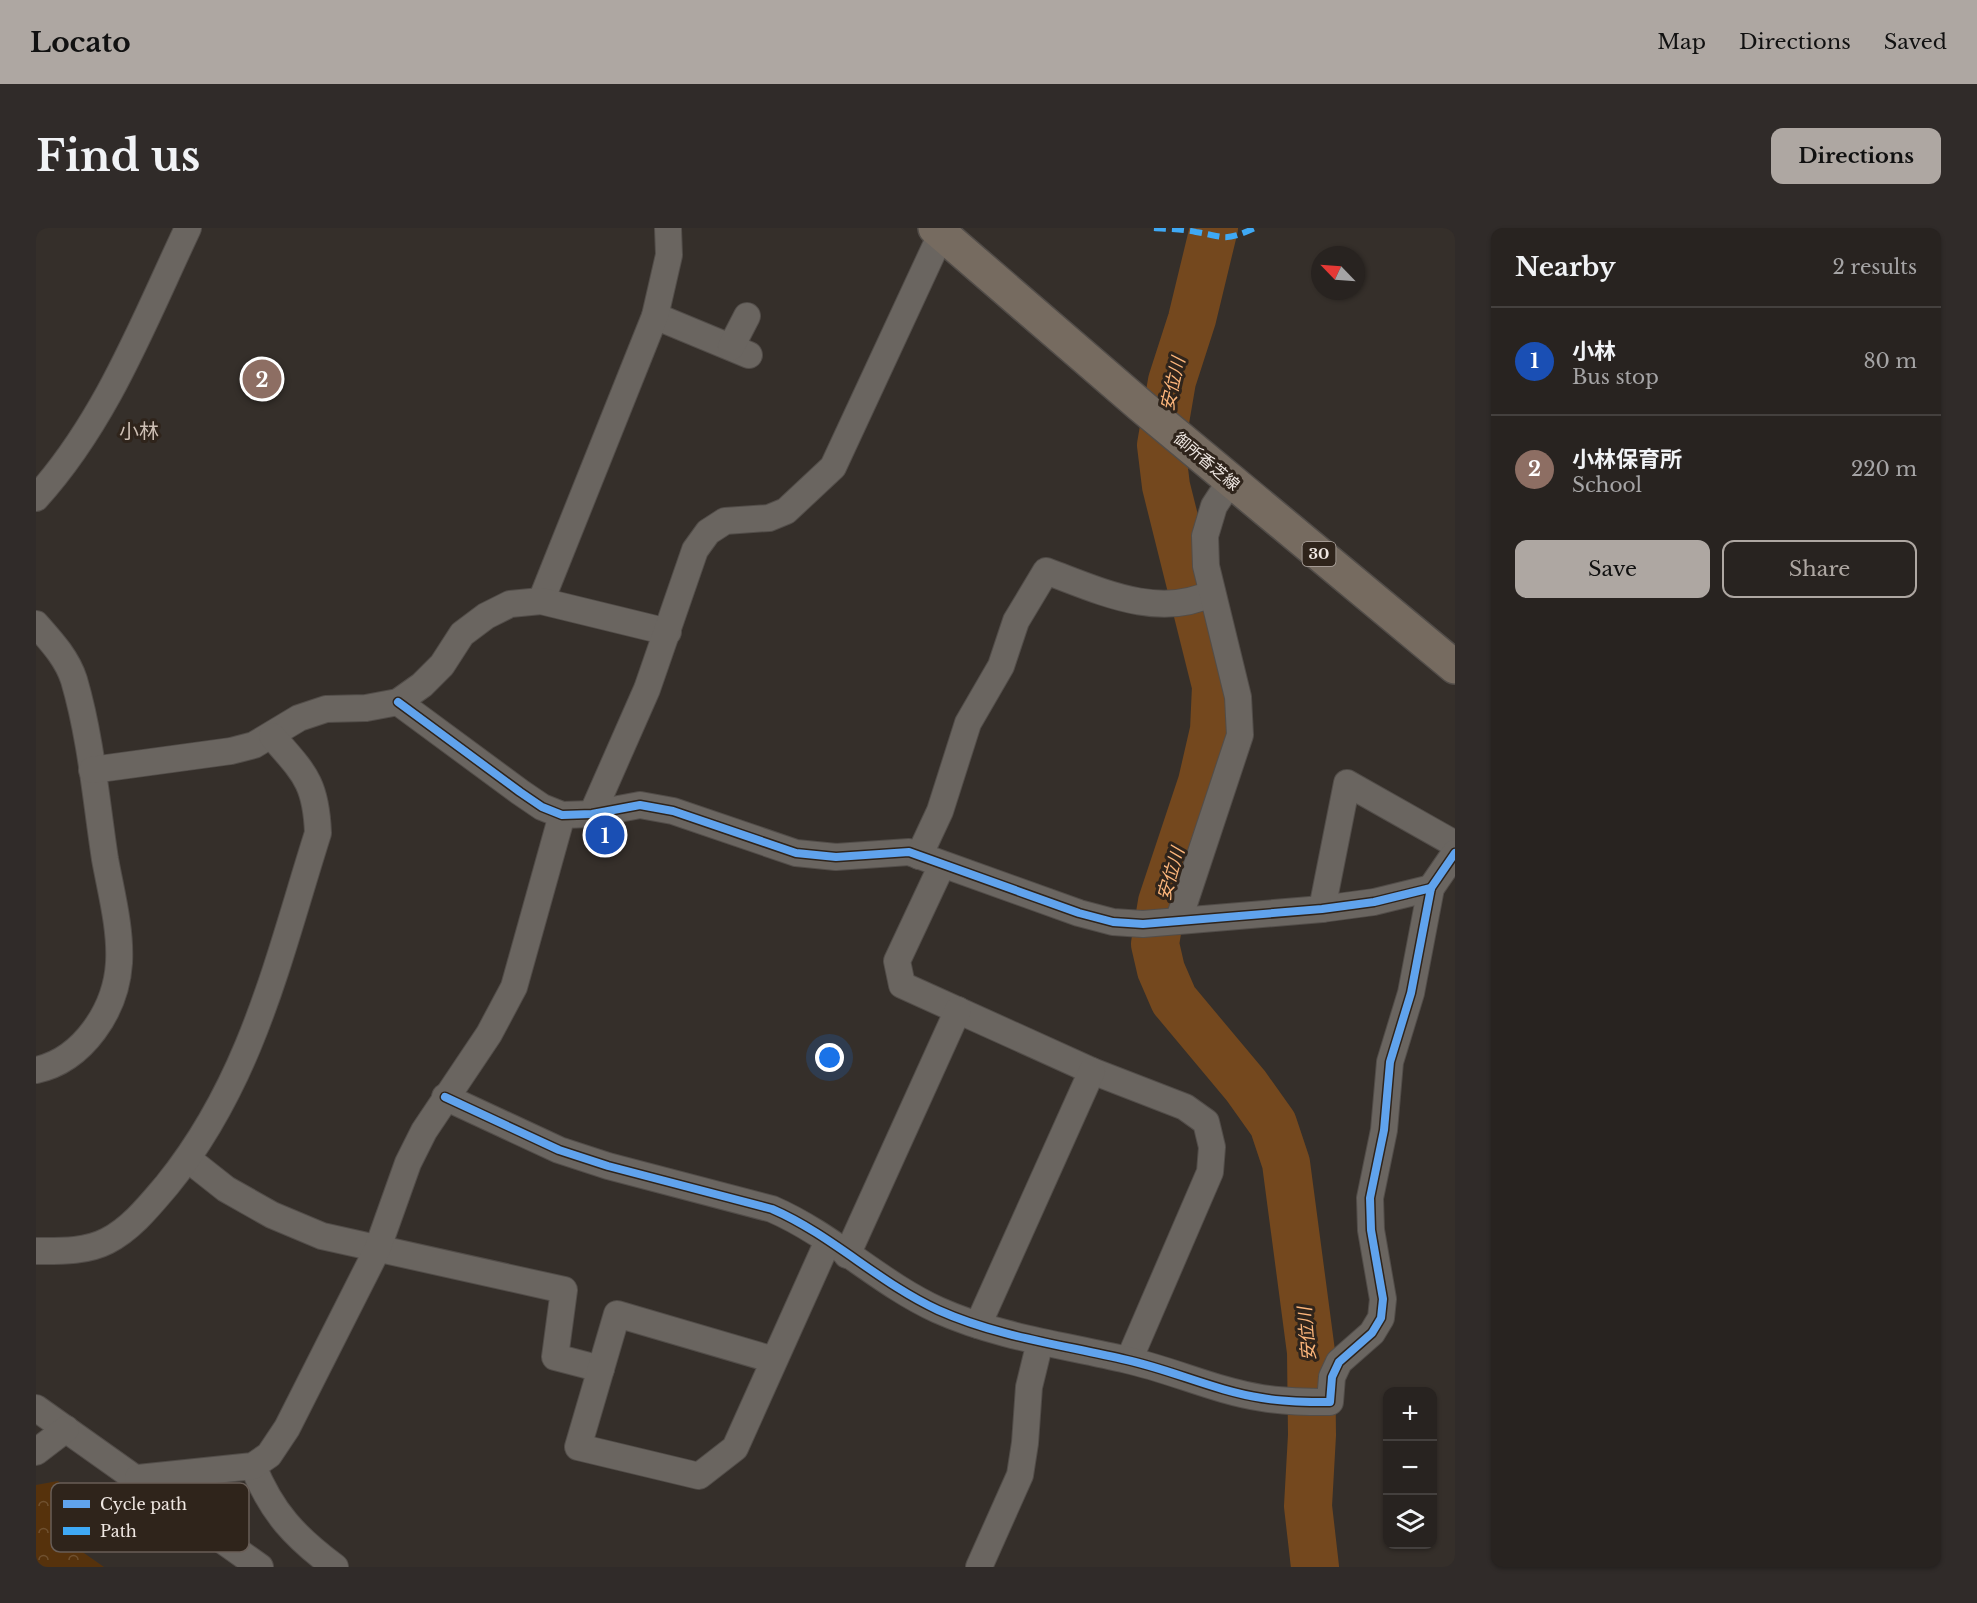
<!DOCTYPE html>
<html lang="en">
<head>
<meta charset="utf-8">
<style>
  body { margin:0; font-family:"Libre Baskerville","Noto Sans JP",serif; background:#302b29; color:#f1f3f6 }
  .controls { position:absolute; right:18px; bottom:18px; display:grid; overflow:hidden; border-radius:12px; box-shadow:0 2px 4px #0004 }
  .controls button { width:54px; height:54px; display:grid; place-items:center; padding:0; border:0; border-bottom:2px solid #44403e; background:#282320; color:#f1f3f6; font:30px sans-serif }
  .compass { position:absolute; left:1275px; top:18px; width:54px; height:54px; border-radius:50%; background:#282320; box-shadow:0 2px 4px #0004; rotate:295deg }
  .you { position:absolute; left:794px; top:830px; width:21px; height:21px; margin:-15px; border:4px solid #fff; border-radius:50%; background:#1a73e8; box-shadow:0 0 0 9px #1a73e833 }
  .badge { display:grid; place-items:center; width:39px; height:39px; border-radius:50%; background:#aea7a2; color:#fff; font-size:20px; font-weight:700 }
  .pin { position:absolute; translate:-50% -50%; border:3px solid #fff; box-shadow:0 2px 6px #0006 }
  .list { margin:0; padding:0; list-style:none }
  h2 { display:flex; justify-content:space-between; align-items:center; height:78px; margin:0; padding:0 24px; font-size:26px }
  h2 small { font-size:20px; font-weight:400; color:#a5a4a5 }
  .list li { display:grid; grid-template-columns:39px 1fr auto; gap:18px; align-items:center; box-sizing:border-box; height:108px; padding:0 24px; border-top:2px solid #44403e }
  .list b { display:block; font-size:22px; white-space:nowrap }
  .list p { margin:0; font-size:20px; white-space:nowrap; color:#a5a4a5 }
  .list em { font-size:20px; font-style:normal; color:#a5a4a5 }
  .actions { display:flex; gap:12px; padding:18px 24px }
  .actions a { flex:1; padding:14px 0; border:2px solid #aea7a2; border-radius:12px; text-align:center; font-size:21px; color:#aea7a2 }
  .actions .main { background:#aea7a2; color:#111 }
  .icon { flex:none; width:33px; height:33px; fill:none; stroke:currentColor; stroke-width:2; stroke-linecap:round; stroke-linejoin:round }
  .map { position:relative; flex:none; width:1419px; height:1339px; overflow:hidden; border-radius:12px }
  header { display:flex; align-items:center; gap:36px; box-sizing:border-box; height:84px; padding:0 30px; background:#aea7a2; color:#111 }
  header strong { font-size:28px }
  nav { display:flex; gap:33px; margin-inline-start:auto; font-size:21px }
  .intro { display:flex; align-items:center; justify-content:space-between; box-sizing:border-box; height:144px; padding:0 36px }
  h1 { margin:0; font-size:42px }
  .button { padding:15px 27px; border-radius:12px; background:#aea7a2; color:#111; font-size:21px; font-weight:700 }
  main { display:flex; gap:36px; padding:0 36px }
  aside { flex:1; background:#282320; border-radius:12px; box-shadow:0 2px 4px #0004 }
  .map>svg:first-child { display:block }
  .forest { fill:url(#forest-crowns) }
  .lines { fill:none; stroke-linecap:round; stroke-linejoin:round }
  .river { stroke:#74481e; stroke-width:48 }
  .minor-casing { stroke:#524d49; stroke-width:28 }
  .primary-casing { stroke:#524d49; stroke-width:36 }
  .minor { stroke:#6a6560; stroke-width:26 }
  .primary { stroke:#766b60; stroke-width:33 }
  .quiet { stroke:#3fa9f5; stroke-width:6; stroke-dasharray:12 6; stroke-linecap:butt }
  .cycleway-casing { stroke:#2f241b; stroke-width:11 }
  .cycleway { stroke:#60a3ed; stroke-width:8 }
  .labels { text-anchor:middle; stroke-width:6; stroke-linejoin:round; paint-order:stroke }
  .shield { fill:#2f241b; stroke:#b5aca6; stroke-width:1.5 }
  .shield-label { font-size:15px; font-weight:bold; fill:#efe7e2 }
  .street-label { font-size:16px; fill:#efe7e2; stroke:#2f241b }
  .water-label { font-size:18px; font-style:italic; fill:#fdb67b; stroke:#2f241b }
  .quarter-label { font-size:20px; fill:#cdbfb4; stroke:#2f241b }
  .key { fill:#2f241b; stroke:#695e57; stroke-width:1.5 }
  .key-label { font-size:16px; fill:#efe7e2 }
</style>
</head>
<body>
<header>
<strong>Locato</strong>
<nav><a>Map</a><a>Directions</a><a>Saved</a></nav>
</header>
<div class="intro"><h1>Find us</h1><a class="button">Directions</a></div>
<main>
<div class="map">
<svg width="1419" height="1339" viewBox="0 0 1419 1339">
  <defs>
    <pattern id="forest-crowns" width="20" height="18" patternUnits="userSpaceOnUse" patternTransform="scale(1.5)"><rect width="20" height="18" fill="#56320c"/><path d="M2 6a3 3 0 1 1 6 0M12 15a3 3 0 1 1 6 0" fill="none" stroke="#6f502f"/></pattern>
  </defs>
  <rect width="100%" height="100%" fill="#352f2a"/>
  <path class="forest" d="M22 1253 33 1264 35 1316 68 1339H0V1257Z"/>
  <g class="lines">
    <path class="river" d="M1178 0 1156 91 1136 153 1125 217 1130 258 1180 458 1178 502 1166 554 1126 674 1119 716 1125 742 1138 772 1210 858 1237 896 1250 935 1275 1124 1276 1207 1272 1278 1279 1339"/>
    <g class="minor-casing">
      <g id="minor">
        <path d="M619 88 713 127"/>
        <path d="M695 119 711 88"/>
        <path d="M0 270C70 193 108 93 152 0"/>
        <path d="M505 373 619 88 633 27 632 0"/>
        <path d="M0 396C15 413 31 430 38 452 55 510 60 572 69 631 75 664 85 701 83 735 80 782 47 832 0 842"/>
        <path d="M362 474 484 564 506 579 526 587 556 586 604 577 637 583 760 625 800 629 873 624 1043 685 1077 694 1107 696 1286 681 1338 674 1395 660"/>
        <path d="M56 542 195 523 218 517 263 490 290 481 330 480 362 474 386 457 406 437 426 406 450 388 474 376 505 373 632 404"/>
        <path d="M556 586 611 461 659 322 672 304 689 293 733 290 750 283 797 239 908 0"/>
        <path d="M883 628 904 583 932 495 965 438 980 393 1010 343C1062 362 1122 392 1176 365"/>
        <path d="M906 637 861 733 866 757 1056 843 1149 879 1170 894 1176 919 1174 944 1093 1132"/>
        <path d="M1286 681 1311 555 1419 616"/>
        <path d="M1143 691 1204 507 1202 469 1170 338 1169 308 1178 278 1195 252"/>
        <path d="M409 869 523 922 572 938 736 981C796 1007 843 1055 902 1082 962 1109 1028 1117 1091 1132 1136 1142 1180 1163 1226 1170 1249 1174 1271 1174 1294 1174L1296 1149 1303 1134 1336 1105 1345 1090 1347 1071 1335 1002 1334 970 1348 902 1354 834 1375 765 1395 660 1419 625"/>
        <path d="M152 931 190 961 236 987 286 1008 528 1062 519 1129 565 1141"/>
        <path d="M0 1023C23 1023 50 1024 71 1013 95 1001 114 977 131 957 216 852 242 731 282 605 280 554 268 545 236 508"/>
        <path d="M811 1027 922 782"/>
        <path d="M942 1097 1056 843"/>
        <path d="M738 1132 581 1086 542 1219 663 1248 699 1220 792 1013"/>
        <path d="M0 1180 224 1339"/>
        <path d="M0 1224 30 1201"/>
        <path d="M217 1238C236 1285 259 1309 299 1339"/>
        <path d="M102 1250 217 1238 233 1227 251 1200 341 1022 372 935 388 903 453 806 478 759 526 587"/>
        <path d="M943 1339 984 1247 989 1215 993 1159 1004 1114"/>
      </g>
    </g>
    <g class="primary-casing">
      <path id="primary" d="M899 0 1104 177 1419 439"/>
    </g>
    <use href="#minor" class="minor"/>
    <use href="#primary" class="primary"/>
    <path class="quiet" d="M1118 0C1132 1 1147 1 1160 4 1190 9 1188 14 1219 0"/>
    <g class="cycleway-casing">
      <g id="cycleway">
        <path d="M362 474 484 564 506 579 526 587 556 586 604 577 637 583 760 625 800 629 873 624 1043 685 1077 694 1107 696 1286 681 1338 674 1395 660"/>
        <path d="M409 869 523 922 572 938 736 981C796 1007 843 1055 902 1082 962 1109 1028 1117 1091 1132 1136 1142 1180 1163 1226 1170 1249 1174 1271 1174 1294 1174L1296 1149 1303 1134 1336 1105 1345 1090 1347 1071 1335 1002 1334 970 1348 902 1354 834 1375 765 1395 660 1419 625"/>
      </g>
    </g>
    <use href="#cycleway" class="cycleway"/>
  </g>
  <g class="labels">
    <rect class="shield" x="1266.5" y="314" width="33" height="24" rx="4.5"/>
    <g class="shield-label">
      <text x="1283" y="331">30</text>
    </g>
    <g class="street-label">
      <text transform="translate(1171 233) rotate(40)" y="6">御所香芝線</text>
    </g>
    <g class="water-label">
      <text transform="translate(1137 156) rotate(-77)" y="6">安位川</text>
      <text transform="translate(1135 646) rotate(-74)" y="6">安位川</text>
      <text transform="translate(1271 1106) rotate(-95)" y="6">安位川</text>
    </g>
    <g class="quarter-label">
      <text x="103" y="210">小林</text>
    </g>
  </g>
  <rect x="15" y="1255" width="198" height="69" rx="9" class="key"/>
  <rect x="27" y="1272" width="27" height="8" fill="#60a3ed"/>
  <rect x="27" y="1299" width="27" height="8" fill="#3fa9f5"/>
  <g class="key-label">
    <text x="64" y="1282">Cycle path</text>
    <text x="64" y="1309">Path</text>
  </g>
</svg>
<div class="controls">
<button>+</button>
<button>−</button>
<button><svg class="icon" aria-label="layers" viewBox="0 0 24 24"><path d="M12 4l9 5-9 5-9-5zM3 14l9 5 9-5"/></svg></button>
</div>
<svg class="compass" viewBox="-18 -18 36 36"><path d="M0-13l5 13h-10z" fill="#e53935"/><path d="M0 13l5-13h-10z" fill="#a5a4a5"/></svg>
<div class="you"></div>
<div class="pin badge" style="left:569px;top:607px;background:#1a4fb4">1</div>
<div class="pin badge" style="left:226px;top:151px;background:#8d6e63">2</div>
</div>
<aside>
<h2>Nearby<small>2 results</small></h2>
<ul class="list">
<li><span class="badge" style="background:#1a4fb4">1</span><div><b>小林</b><p>Bus stop</p></div><em>80 m</em></li>
<li><span class="badge" style="background:#8d6e63">2</span><div><b>小林保育所</b><p>School</p></div><em>220 m</em></li>
</ul>
<div class="actions"><a class="main">Save</a><a>Share</a></div>
</aside>
</main>
</body>
</html>
